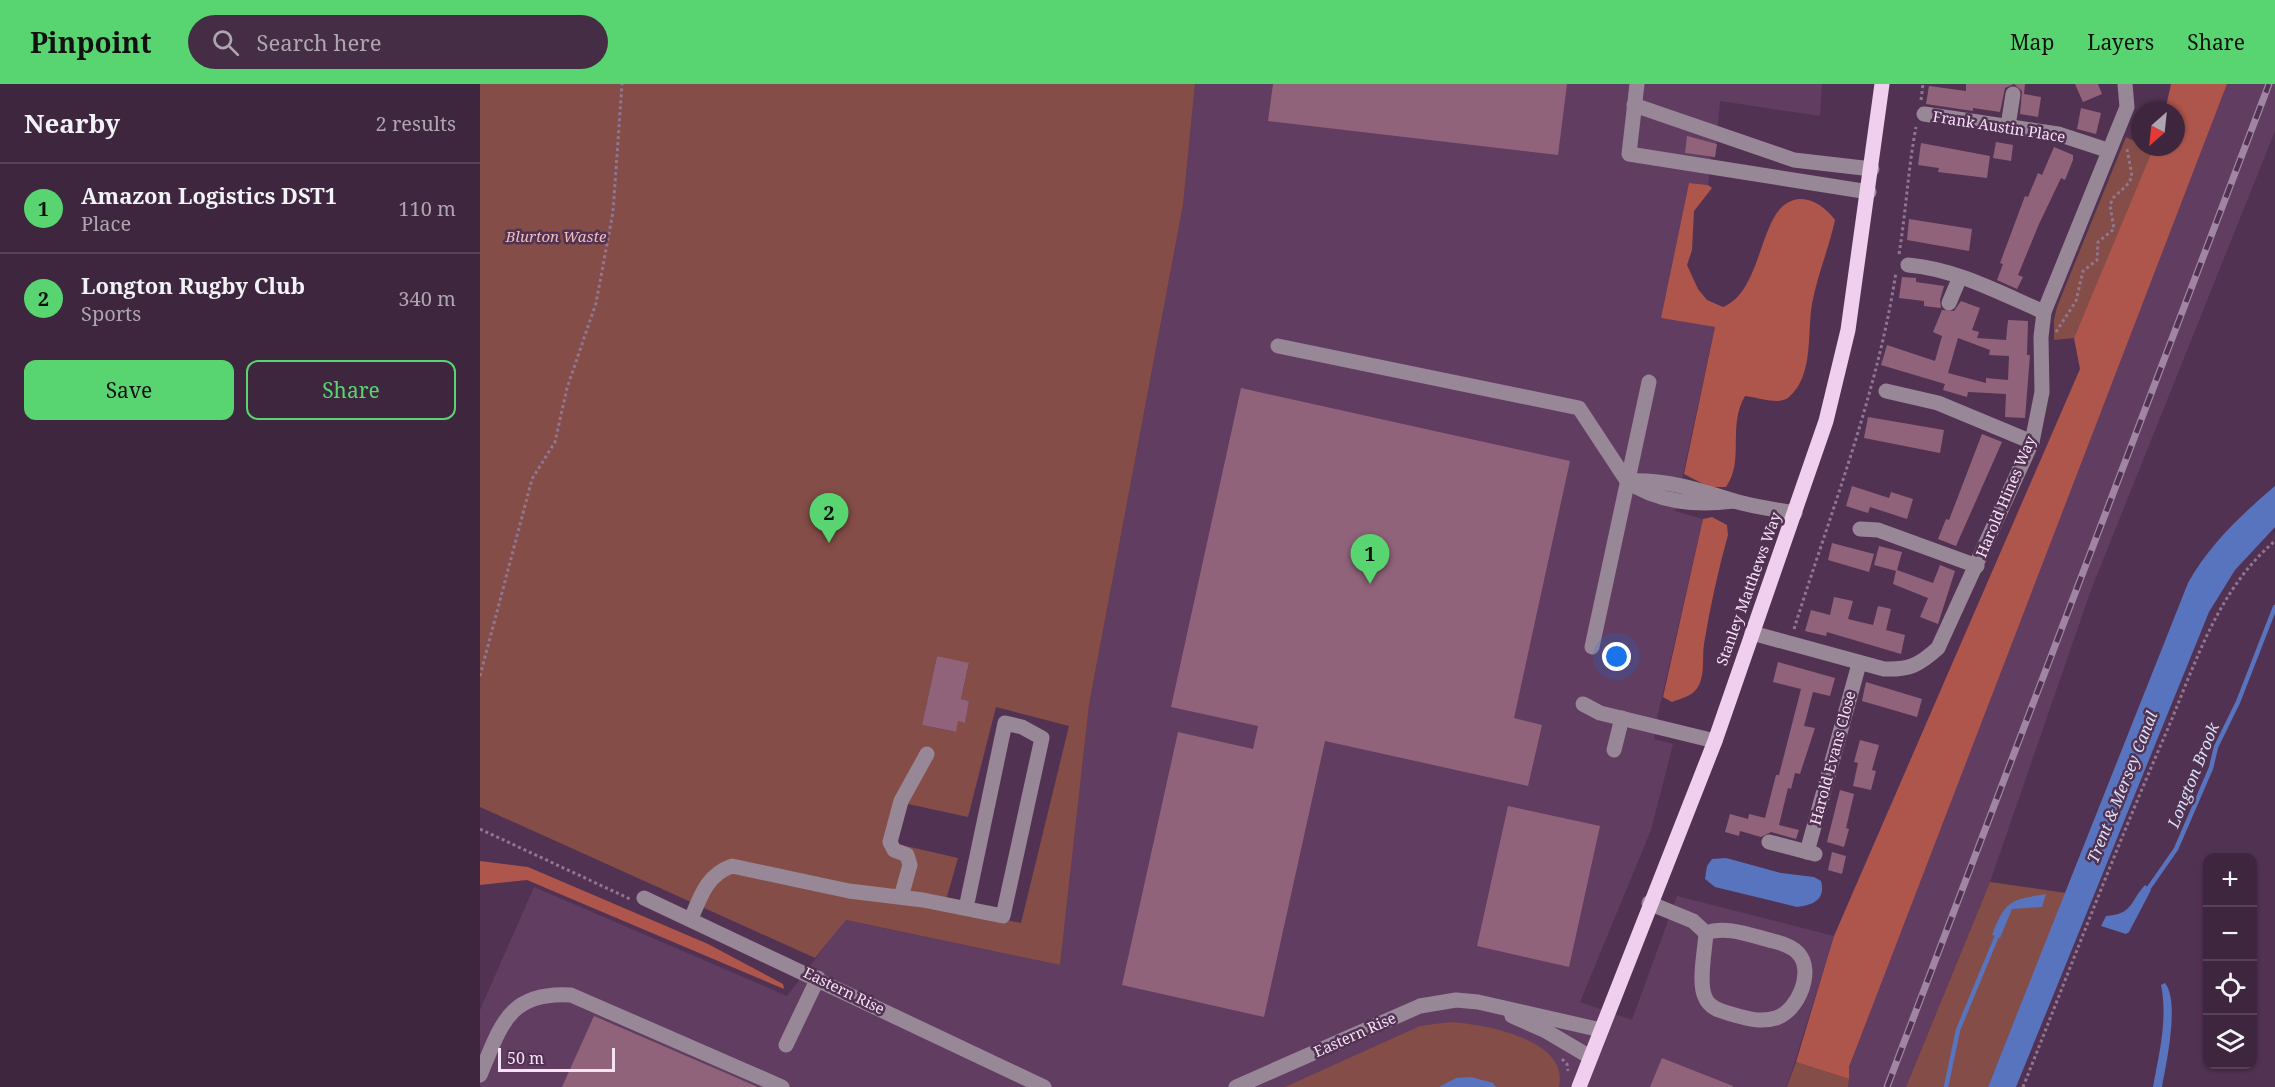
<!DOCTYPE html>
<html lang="en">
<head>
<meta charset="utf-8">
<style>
  body { margin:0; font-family:"Noto Serif",serif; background:#452e45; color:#f1f3f6 }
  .controls { position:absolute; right:18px; bottom:18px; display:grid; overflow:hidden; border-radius:12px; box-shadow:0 2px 4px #0004 }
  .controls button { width:54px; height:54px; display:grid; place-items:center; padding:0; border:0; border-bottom:2px solid #574358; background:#3e263e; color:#f1f3f6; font:30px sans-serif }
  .compass { position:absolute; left:1651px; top:18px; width:54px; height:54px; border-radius:50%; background:#3e263e; box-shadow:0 2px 4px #0004; rotate:207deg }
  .scale { position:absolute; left:18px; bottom:15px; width:117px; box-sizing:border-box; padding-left:6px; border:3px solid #f6e2f5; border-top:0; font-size:16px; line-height:21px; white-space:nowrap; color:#f6e2f5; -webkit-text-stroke:4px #523252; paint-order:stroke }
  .you { position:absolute; left:1137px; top:573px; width:21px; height:21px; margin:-15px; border:4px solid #fff; border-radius:50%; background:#1a73e8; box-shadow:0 0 0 9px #1a73e833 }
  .badge { display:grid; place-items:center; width:39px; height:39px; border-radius:50%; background:#58d570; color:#111; font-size:20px; font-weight:700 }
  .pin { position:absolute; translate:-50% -50px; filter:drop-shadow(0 2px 3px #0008) }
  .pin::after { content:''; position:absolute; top:32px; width:21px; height:18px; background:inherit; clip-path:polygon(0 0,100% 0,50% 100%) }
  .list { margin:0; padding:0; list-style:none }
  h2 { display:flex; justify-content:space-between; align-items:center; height:78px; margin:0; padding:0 24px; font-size:26px }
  h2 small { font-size:20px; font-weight:400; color:#ada5b0 }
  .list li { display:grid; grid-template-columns:39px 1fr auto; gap:18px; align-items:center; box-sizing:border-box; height:90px; padding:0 24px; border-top:2px solid #574358 }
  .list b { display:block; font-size:22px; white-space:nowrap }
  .list p { margin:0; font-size:20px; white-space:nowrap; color:#ada5b0 }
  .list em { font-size:20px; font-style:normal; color:#ada5b0 }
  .actions { display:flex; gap:12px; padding:18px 24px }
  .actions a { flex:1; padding:14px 0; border:2px solid #58d570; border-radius:12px; text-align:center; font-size:21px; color:#58d570 }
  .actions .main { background:#58d570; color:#111 }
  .icon { flex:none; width:33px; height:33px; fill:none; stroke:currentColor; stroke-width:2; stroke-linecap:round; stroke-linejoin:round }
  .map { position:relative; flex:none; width:1795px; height:1003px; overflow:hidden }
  header { display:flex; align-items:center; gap:36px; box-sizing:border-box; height:84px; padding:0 30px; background:#58d570; color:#111 }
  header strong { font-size:28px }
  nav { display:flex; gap:33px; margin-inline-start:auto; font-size:21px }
  .search { width:420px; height:54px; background:#452e45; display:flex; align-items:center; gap:15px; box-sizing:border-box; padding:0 21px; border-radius:33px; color:#ada5b0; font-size:22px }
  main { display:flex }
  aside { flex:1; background:#3e263e }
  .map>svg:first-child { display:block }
  .built { fill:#613d61 }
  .green { fill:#844d47; fill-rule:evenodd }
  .forest { fill:#ae554c }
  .water { fill:#5974be }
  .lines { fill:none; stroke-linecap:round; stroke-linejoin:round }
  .stream { stroke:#5974be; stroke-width:4.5 }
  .building { fill:#91637b; fill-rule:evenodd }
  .path { stroke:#917691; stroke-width:3; stroke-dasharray:3 3; stroke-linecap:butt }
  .minor { stroke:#988797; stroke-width:15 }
  .major { stroke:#f0ceee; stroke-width:15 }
  .rail-casing { stroke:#a086a0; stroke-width:7 }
  .rail { stroke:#523252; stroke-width:4.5; stroke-dasharray:14; stroke-linecap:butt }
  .labels { text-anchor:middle; stroke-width:5; stroke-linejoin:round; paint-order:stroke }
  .street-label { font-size:15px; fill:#f6e2f5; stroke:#523252 }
  .park-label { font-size:15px; font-style:italic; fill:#f1beb7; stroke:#523252 }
  .water-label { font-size:16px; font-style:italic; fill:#d8e1f5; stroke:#523252 }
</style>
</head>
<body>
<header>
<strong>Pinpoint</strong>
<div class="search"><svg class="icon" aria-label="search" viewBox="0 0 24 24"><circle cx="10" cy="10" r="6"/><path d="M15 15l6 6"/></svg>Search here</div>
<nav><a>Map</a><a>Layers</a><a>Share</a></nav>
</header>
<main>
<aside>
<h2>Nearby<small>2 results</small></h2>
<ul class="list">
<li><span class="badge">1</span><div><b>Amazon Logistics DST1</b><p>Place</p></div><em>110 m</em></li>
<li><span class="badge">2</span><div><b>Longton Rugby Club</b><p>Sports</p></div><em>340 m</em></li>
</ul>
<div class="actions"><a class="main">Save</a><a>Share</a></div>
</aside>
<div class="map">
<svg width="1795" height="1003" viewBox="0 0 1795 1003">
  <rect width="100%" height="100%" fill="#523252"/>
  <g class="built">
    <path d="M715 0H1342L1340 32 1240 17 1235 74 1231 73 1228 101 1209 99 1181 234 1235 243 1195 427 1223 435 1175 643 1174 655 1193 660 1171 746 1100 918 1152 936 1197 812 1354 852 1307 1003H0V926L54 803 307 912 365 836 580 881 609 621 703 121Z"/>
    <path d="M1747 0H1795V47L1611 506 1510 798 1426 1003H1368L1369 984 1431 817Z"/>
  </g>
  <g class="green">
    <path d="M0 0H715L703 121 609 621 580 881 366 836 335 874 0 723ZM457 572 489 580 481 615 489 617 485 638 478 637 475 648 442 641ZM516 623 589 642 541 839 464 823 478 774 417 760 428 720 488 733Z"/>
    <path d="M1646 53 1660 60V63L1673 65 1670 78 1594 254 1574 256V236L1577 223Z"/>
    <path d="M1510 798 1586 809 1508 1003H1426Z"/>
    <path d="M970 938C1003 940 1090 955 1079 1003H805L940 942Z"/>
    <path d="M1316 978 1369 995 1368 1003H1307Z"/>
  </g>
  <g class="forest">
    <path d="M1691 0H1747L1369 983V995L1316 978 1354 852 1600 285 1594 254 1674 63H1696V27H1685Z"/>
    <path d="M1209 99 1228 101 1232 104 1214 127 1212 166 1207 181 1218 205 1227 216 1243 223C1279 209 1280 140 1304 121 1323 107 1343 120 1355 136 1349 164 1337 192 1332 220 1327 248 1334 292 1309 313 1299 322 1277 313 1265 312 1247 343 1265 376 1246 403H1229L1204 390 1235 243 1181 234Z"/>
    <path d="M1232 433 1247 441 1248 451C1238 487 1230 523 1224 560 1222 573 1225 589 1219 601 1214 612 1202 614 1192 618L1183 613 1223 435Z"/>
    <path d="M0 777 48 783 228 860 303 900 304 905 47 796 0 801Z"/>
  </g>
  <g class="water">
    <path d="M1795 402V443L1755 486 1729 528 1536 1003H1508L1708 499C1729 461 1762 430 1795 402Z"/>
    <path d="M1246 774 1301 789 1334 793 1341 797C1346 816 1333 821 1317 823L1235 803 1225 795 1227 782 1232 775Z"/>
    <path d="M1665 801 1671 806 1649 848 1646 850 1621 842 1626 832C1653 830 1649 819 1665 801Z"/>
    <path d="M1566 810 1562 823 1532 825 1520 854 1512 851C1525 817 1530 816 1566 810Z"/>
    <path d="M1685 899C1700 918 1686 980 1682 1003H1673C1679 970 1688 935 1681 901Z"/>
    <path d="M991 993 1013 999 1016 1003H959L976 994Z"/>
  </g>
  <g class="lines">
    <g class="stream">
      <path d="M1666 808 1696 765 1731 684 1736 663 1758 618 1795 523"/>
      <path d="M1466 1003 1478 946 1519 847"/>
    </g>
  </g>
  <g class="building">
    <path d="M793 0H1087L1078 71 788 37Z"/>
    <path d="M1486 0H1545L1544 10 1561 13 1558 33 1540 30 1542 7 1534 0 1525 4 1520 28 1493 24V27L1446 20 1449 2 1486 7Z"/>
    <path d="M1595 0H1618L1622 10 1603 18Z"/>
    <path d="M1601 24 1621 29 1616 50 1597 45Z"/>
    <path d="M1207 52 1237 60 1235 73 1205 69Z"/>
    <path d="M1516 58 1533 61 1531 77 1513 74Z"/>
    <path d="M1441 59 1510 72 1507 94 1458 88 1459 84 1438 81Z"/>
    <path d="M1574 63 1593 71V76L1585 96 1581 94 1559 140 1538 191 1543 193 1537 205 1517 196 1523 180 1520 179 1545 112 1548 113 1558 89 1562 91Z"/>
    <path d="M1429 135 1492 145 1489 167 1427 156Z"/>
    <path d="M1422 193 1436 194V198L1464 202 1460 216 1461 224 1444 222V217L1419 214Z"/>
    <path d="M1481 217 1500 224 1492 246 1499 248 1497 254 1526 256 1528 236 1548 237 1547 271H1550L1545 334 1525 333 1526 310 1488 308 1487 313 1463 306 1465 300 1401 281 1407 261 1455 277 1462 252 1453 248 1462 226 1474 227ZM1478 254 1510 266 1509 271 1529 272 1528 296 1506 294V299L1468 289Z"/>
    <path d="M761 304 1090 377 1034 634 1062 641 1048 702 845 657 784 933 642 901 698 648 773 665 778 642 691 623Z"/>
    <path d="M1388 333 1464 346 1460 369 1384 354Z"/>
    <path d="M1502 350 1522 358 1476 462 1458 455 1466 435 1469 436Z"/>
    <path d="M1372 402 1409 414 1411 408 1433 415 1427 435 1390 423 1388 429 1366 422Z"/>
    <path d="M1352 459 1394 470 1389 488 1348 476Z"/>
    <path d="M1399 462 1422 468 1417 486 1453 499 1460 481 1475 487 1458 540 1440 533 1448 514 1413 500 1416 487 1394 481Z"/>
    <path d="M1354 513 1373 517 1368 535 1393 541 1398 522 1411 525 1406 546 1425 551 1421 570 1347 548 1346 552 1325 547 1331 526 1350 531Z"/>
    <path d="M457 572 489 579 481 615 489 617 485 639 478 637 476 648 442 641Z"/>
    <path d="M1298 578 1355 594 1350 612 1333 608 1324 642 1335 644 1320 690 1315 689 1311 705 1308 704 1299 741 1319 746 1316 755 1291 748 1281 753 1260 747 1259 752 1245 748 1250 730 1268 735 1269 730 1285 734 1296 691H1299L1321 605 1293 598Z"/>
    <path d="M1386 598 1442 615 1437 633 1382 617Z"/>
    <path d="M1380 656 1399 661 1392 686 1396 687 1391 706 1373 702 1378 679 1374 678Z"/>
    <path d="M1360 706 1374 710 1366 744 1369 745 1364 763 1347 758Z"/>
    <path d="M1028 722 1120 742 1089 883 997 862Z"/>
    <path d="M1352 768 1366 772 1362 790 1348 786Z"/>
    <path d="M114 932 278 1003H82Z"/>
    <path d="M1182 974 1253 1002V1003H1170Z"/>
  </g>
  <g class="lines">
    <g class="path">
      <path d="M1441 16 1443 0"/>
      <path d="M1419 170C1426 128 1428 85 1436 43"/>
      <path d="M1576 248 1596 217 1603 187 1617 176 1618 158 1634 145 1630 121 1633 114 1649 99 1652 92 1647 65"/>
      <path d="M1314 545C1350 430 1398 308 1416 188"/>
      <path d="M0 592 52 395 75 358 87 304 116 219 133 128 142 0"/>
      <path d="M0 745 150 815"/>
      <path d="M1082 975 1087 980 1088 987"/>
      <path d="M1543 1003C1590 885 1635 766 1686 649 1715 581 1737 506 1795 457"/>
    </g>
    <g class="minor">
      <path d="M1157 0 1149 70 1389 108"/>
      <path d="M1154 21 1314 76 1392 85"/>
      <path d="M1444 30 1578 50 1627 66"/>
      <path d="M1528 42 1533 10"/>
      <path d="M1428 181C1476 185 1520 209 1564 228"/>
      <path d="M1469 219 1480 193"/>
      <path d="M798 262 1099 324 1147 397C1176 418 1217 422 1252 417"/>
      <path d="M1406 307 1458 319 1552 358"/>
      <path d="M1147 397C1184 395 1216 405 1251 416 1272 423 1294 425 1315 429"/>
      <path d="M1380 445 1398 446 1497 482"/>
      <path d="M1272 549 1404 585C1430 586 1439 581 1458 564L1552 358 1562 308 1561 253 1564 228 1647 23 1645 0"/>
      <path d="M1112 563 1169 298"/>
      <path d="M1103 620 1120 629 1235 657"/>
      <path d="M1134 666 1142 634"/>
      <path d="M1289 758 1335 770"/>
      <path d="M1327 768 1379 580"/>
      <path d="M421 813 430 781 427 771 414 766 410 758 421 717 447 670"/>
      <path d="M164 814 564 1003"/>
      <path d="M1169 819 1213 837 1226 849C1225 866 1218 899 1225 913 1229 924 1241 927 1251 930 1265 934 1280 939 1296 934 1318 927 1335 887 1318 869 1312 862 1301 859 1293 857 1272 852 1246 841 1226 849"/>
      <path d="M211 835C221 811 227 791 252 782L369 807 443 816 523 832 562 654 542 643 525 639 486 824"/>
      <path d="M1032 932 1066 947 1110 973"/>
      <path d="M306 961 338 894"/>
      <path d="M0 991C21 942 28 907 91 911L302 1003"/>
      <path d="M756 1003 940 922 976 916 998 918 1121 946"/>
    </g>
    <path class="major" d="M1099 1003 1235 657 1346 337 1368 246 1402 0"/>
    <g class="rail-casing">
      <path id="rail" d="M1407 1003 1789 0"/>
    </g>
    <use href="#rail" class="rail"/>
  </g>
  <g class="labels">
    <g class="street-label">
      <text transform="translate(1519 43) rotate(9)" y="5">Frank Austin Place</text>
      <text transform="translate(1526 413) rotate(-67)" y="5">Harold Hines Way</text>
      <text transform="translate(1269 505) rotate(-70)" y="5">Stanley Matthews Way</text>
      <text transform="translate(1353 674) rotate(-75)" y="5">Harold Evans Close</text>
      <text transform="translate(364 907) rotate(26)" y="5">Eastern Rise</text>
      <text transform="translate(875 951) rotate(-24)" y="5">Eastern Rise</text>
    </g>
    <g class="park-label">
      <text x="76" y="158">Blurton Waste</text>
    </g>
    <g class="water-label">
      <text transform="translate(1713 691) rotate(-68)" y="6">Longton Brook</text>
      <text transform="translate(1642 703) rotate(-68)" y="6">Trent &amp; Mersey Canal</text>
    </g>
  </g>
</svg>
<div class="controls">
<button>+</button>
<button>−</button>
<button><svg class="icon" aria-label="locate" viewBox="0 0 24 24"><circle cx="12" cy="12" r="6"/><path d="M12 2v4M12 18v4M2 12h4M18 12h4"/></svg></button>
<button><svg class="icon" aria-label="layers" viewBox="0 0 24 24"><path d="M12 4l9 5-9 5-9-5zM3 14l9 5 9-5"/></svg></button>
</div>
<svg class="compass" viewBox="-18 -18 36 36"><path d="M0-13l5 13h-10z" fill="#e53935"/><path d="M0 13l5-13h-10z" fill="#ada5b0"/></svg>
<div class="scale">50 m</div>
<div class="you"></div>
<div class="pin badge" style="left:890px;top:500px">1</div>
<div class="pin badge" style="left:349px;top:459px">2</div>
</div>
</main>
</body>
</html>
